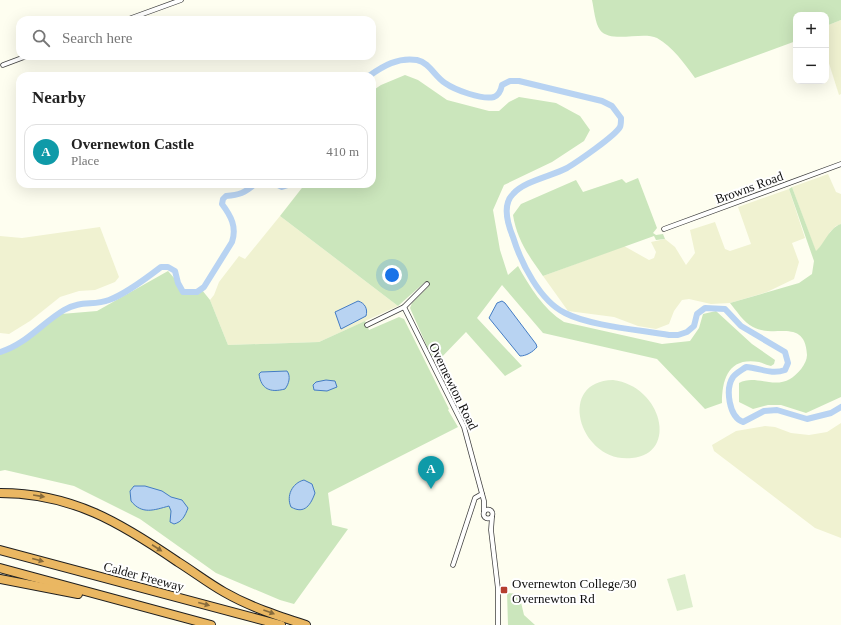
<!DOCTYPE html>
<html lang="en">
<head>
<meta charset="utf-8">
<style>
  body { margin:0; font-family:Georgia,serif; background:#f2f2f2; color:#222 }
  .controls { position:absolute; right:12px; top:12px; display:grid; overflow:hidden; border-radius:8px; box-shadow:0 4px 16px #0002 }
  .controls button { width:36px; height:36px; display:grid; place-items:center; padding:0; border:0; border-bottom:1px solid #e0e0e0; background:#fff; color:#222; font:20px sans-serif }
  .you { position:absolute; left:392px; top:275px; width:14px; height:14px; margin:-10px; border:3px solid #fff; border-radius:50%; background:#1a73e8; box-shadow:0 0 0 6px #1a73e833 }
  .badge { display:grid; place-items:center; width:26px; height:26px; border-radius:50%; background:#d93025; color:#fff; font-size:13px; font-weight:700 }
  .pin { position:absolute; translate:-50% -33px; filter:drop-shadow(0 1px 2px #0008) }
  .pin::after { content:''; position:absolute; top:21px; width:14px; height:12px; background:inherit; clip-path:polygon(0 0,100% 0,50% 100%) }
  .list { margin:0; padding:0; list-style:none }
  h2 { display:flex; justify-content:space-between; align-items:center; height:52px; margin:0; padding:0 16px; font-size:17px }
  h2 small { font-size:13px; font-weight:400; color:#767676 }
  .list li { display:grid; grid-template-columns:26px 1fr auto; gap:12px; align-items:center; box-sizing:border-box; height:56px; margin:0 8px 8px; padding:0 8px; border:1px solid #e0e0e0; border-radius:12px }
  .list b { display:block; font-size:15px; white-space:nowrap }
  .list p { margin:0; font-size:13px; white-space:nowrap; color:#767676 }
  .list em { font-size:13px; font-style:normal; color:#767676 }
  .icon { flex:none; width:22px; height:22px; fill:none; stroke:currentColor; stroke-width:2; stroke-linecap:round; stroke-linejoin:round }
  .map { position:relative; flex:none; width:841px; height:625px; overflow:hidden }
  .search { position:absolute; background:#fff; box-shadow:0 4px 16px #0002; left:16px; top:16px; width:360px; height:44px; display:flex; align-items:center; gap:10px; box-sizing:border-box; padding:0 14px; border-radius:12px; color:#767676; font-size:15px }
  .panel { position:absolute; background:#fff; box-shadow:0 4px 16px #0002; left:16px; top:72px; width:360px; height:116px; border-radius:12px }
  .map>svg:first-child { display:block }
  .farmland { fill:#f0f2d1 }
  .green { fill:#cbe6bc }
  .pitch { fill:#ddeecd }
  .water { fill:#b8d3f2; stroke:#447cc4 }
  .lines { fill:none; stroke-linecap:round; stroke-linejoin:round }
  .river { stroke:#b8d3f2; stroke-width:6 }
  .minor-casing { stroke:#414141; stroke-width:5.5 }
  .motorway-casing { stroke:#1f1f1f; stroke-width:10 }
  .minor { stroke:#fff; stroke-width:4 }
  .motorway { stroke:#eab762; stroke-width:8 }
  .oneway { fill:#876b3c }
  .poi-dot { fill:#b53f2f; stroke:#fff; stroke-width:1.5 }
  .labels { text-anchor:middle; stroke-width:4; stroke-linejoin:round; paint-order:stroke }
  .street-label { font-size:13px; fill:#0e0e0e; stroke:#fff }
  .poi-label { font-size:13px; fill:#0e0e0e; stroke:#fff; text-anchor:start }
</style>
</head>
<body>
<div class="map">
<svg width="841" height="625" viewBox="0 0 841 625">
  <rect width="100%" height="100%" fill="#fefef0"/>
  <g class="farmland">
    <path d="M841 20V94L839 95 826 54V26Z"/>
    <path d="M828 174 836 192 841 194V224L836 226 830 232 827 238 816 252 792 187Z"/>
    <path d="M789 189 805 238 792 243 799 262 794 279 767 292 730 303 711 304 689 299 682 300 674 311 669 324 656 329 638 326 614 317 568 311 543 276 624 246 649 260 654 258 656 252 651 242 665 239 675 247 686 265 695 253 690 230 715 222 725 249 730 251 751 244 738 207Z"/>
    <path d="M280 216 398 306 319 342 228 345 210 300 214 295 219 282 239 256 245 259Z"/>
    <path d="M100 227 119 277 115 282 95 290 79 291 60 297 30 321 9 334 0 333V236L22 238Z"/>
    <path d="M841 423V538L815 528 714 451 712 445 736 431 765 426 775 427 791 433 809 435 827 432Z"/>
  </g>
  <g class="green">
    <path d="M592 0H841V20L826 26V15H796V41L695 78C684 63 673 47 657 38 642 31 611 44 600 30 595 23 594 9 592 0Z"/>
    <path d="M405 75 418 80 447 100 489 111H499L509 102 519 97 556 103 580 116 590 130 584 141 552 162 504 185 493 210 500 250 508 275 518 266C530 287 543 309 564 322L662 344 690 341 699 328 703 314 716 311 752 344 775 360 774 364 771 366C767 365 763 363 759 362 729 357 722 378 722 403L705 409 657 359 543 333 502 285 477 318 522 366 505 376 466 332 437 362 429 351 410 308 412 303 429 286 425 282 398 306 280 216 305 184H372V91L381 85Z"/>
    <path d="M638 178 657 228 653 233 656 235 663 234 665 239 656 240 654 236 543 276C529 256 517 240 513 215L521 204 576 180 583 192 622 179 626 183Z"/>
    <path d="M792 187 816 251C825 243 829 228 841 224V397L806 413 781 405H768L753 409 739 402V383C755 374 773 389 790 379 797 375 807 364 807 355 805 317 774 339 753 327 744 323 736 310 730 303L799 283 812 274 814 261 789 189Z"/>
    <path d="M168 271 189 295 199 294 202 290 210 300 228 345 319 342 365 321 369 330 399 317 404 319 449 409 448 410 458 427 328 493 332 525 348 529 294 604 280 600 216 573 140 519 74 486 5 470 0 471V353L3 354 61 314 97 311Z"/>
    <path d="M507 593 519 594 524 615 535 625H508Z"/>
  </g>
  <g class="pitch">
    <path d="M613 380C662 386 679 454 632 458 580 464 555 381 613 380Z"/>
    <path d="M685 574 693 607 677 611 667 579Z"/>
  </g>
  <g class="water">
    <path d="M358 301C365 303 368 309 366 316L341 329 335 312Z"/>
    <path d="M502 301 505 303 536 344 537 347C533 352 526 356 520 356L489 318 497 303Z"/>
    <path d="M287 371C291 376 289 384 285 389 270 393 261 389 259 374L261 372Z"/>
    <path d="M326 380 335 381 337 387 327 391 314 390 313 385 316 382Z"/>
    <path d="M304 480 312 484 315 493C311 504 305 515 291 507 286 496 292 483 304 480Z"/>
    <path d="M134 486H145L162 491 171 497 182 500 188 508C185 516 182 522 174 524L170 522 171 511 169 506C154 510 142 515 131 501L130 491Z"/>
  </g>
  <g class="lines">
    <g class="river">
      <path d="M369 76C383 66 398 57 417 60 430 63 434 76 445 83 455 90 482 100 494 97 499 95 501 90 502 85L510 81H519L602 101 612 106 621 118C621 121 621 125 620 127 615 136 577 162 567 168 552 176 524 181 513 194 502 205 508 225 513 237 521 263 540 301 565 313 590 326 641 330 669 335H678L687 332 694 326 697 314 705 308 725 309 741 326 785 352 788 363 785 370C771 375 760 368 746 367 742 370 736 373 733 377 725 389 729 417 743 422L764 411 777 410 807 419 831 413 841 407"/>
      <path d="M276 184 282 187 291 184"/>
      <path d="M0 352C25 345 42 323 64 310 81 300 93 306 109 300 123 295 148 277 161 267H168L175 271 178 283 183 292H197L204 287 232 242C237 227 231 216 222 204L223 199 226 196C239 195 245 193 255 184"/>
    </g>
    <g class="minor-casing">
      <g id="minor">
        <path d="M126 20 181 0"/>
        <path d="M3 65 27 56"/>
        <path d="M664 229 841 164"/>
        <path d="M404 307 464 427 484 501V512"/>
        <path d="M367 325 404 307 427 284"/>
        <circle cx="488" cy="514" r="4.5"/>
        <path d="M492 517 491 530 498 589V625"/>
        <path d="M453 565 475 498 482 494"/>
      </g>
    </g>
    <g class="motorway-casing">
      <g id="motorway">
        <path d="M0 493C72 493 121 523 178 562 194 572 208 583 224 592 250 607 278 616 306 625"/>
        <path d="M0 550 281 625"/>
        <path d="M0 568 211 625"/>
        <path d="M0 579 78 594"/>
      </g>
    </g>
    <use href="#minor" class="minor"/>
    <use href="#motorway" class="motorway"/>
  </g>
  <defs><path id="oneway-solid" d="M-6-.8H1V-3.2L6.5 0L1 3.2V.8H-6Z"/></defs>
  <g class="oneway">
    <use href="#oneway-solid" transform="translate(39 496) rotate(9)"/>
    <use href="#oneway-solid" transform="translate(157 548) rotate(33)"/>
    <use href="#oneway-solid" transform="translate(38 560) rotate(15)"/>
    <use href="#oneway-solid" transform="translate(204 604) rotate(15)"/>
    <use href="#oneway-solid" transform="translate(269 612) rotate(20)"/>
  </g>
  <rect class="poi-dot" x="500" y="586" width="8" height="8" rx="2"/>
  <g class="labels">
    <g class="street-label">
      <text transform="translate(749 187) rotate(-20)" y="5">Browns Road</text>
      <text transform="translate(454 386) rotate(64)" y="5">Overnewton Road</text>
      <text transform="translate(144 576) rotate(15)" y="5">Calder Freeway</text>
    </g>
    <g class="poi-label">
      <text x="512" y="588">Overnewton College/30<tspan x="512" dy="15">Overnewton Rd</tspan></text>
    </g>
  </g>
</svg>
<div class="controls">
<button>+</button>
<button>−</button>
</div>
<div class="you"></div>
<div class="pin badge" style="left:431px;top:489px;background:#0f9aa8">A</div>
<div class="search"><svg class="icon" aria-label="search" viewBox="0 0 24 24"><circle cx="10" cy="10" r="6"/><path d="M15 15l6 6"/></svg>Search here</div>
<section class="panel">
<h2>Nearby<small></small></h2>
<ul class="list">
<li><span class="badge" style="background:#0f9aa8">A</span><div><b>Overnewton Castle</b><p>Place</p></div><em>410 m</em></li>
</ul>
</section>
</div>
</body>
</html>
